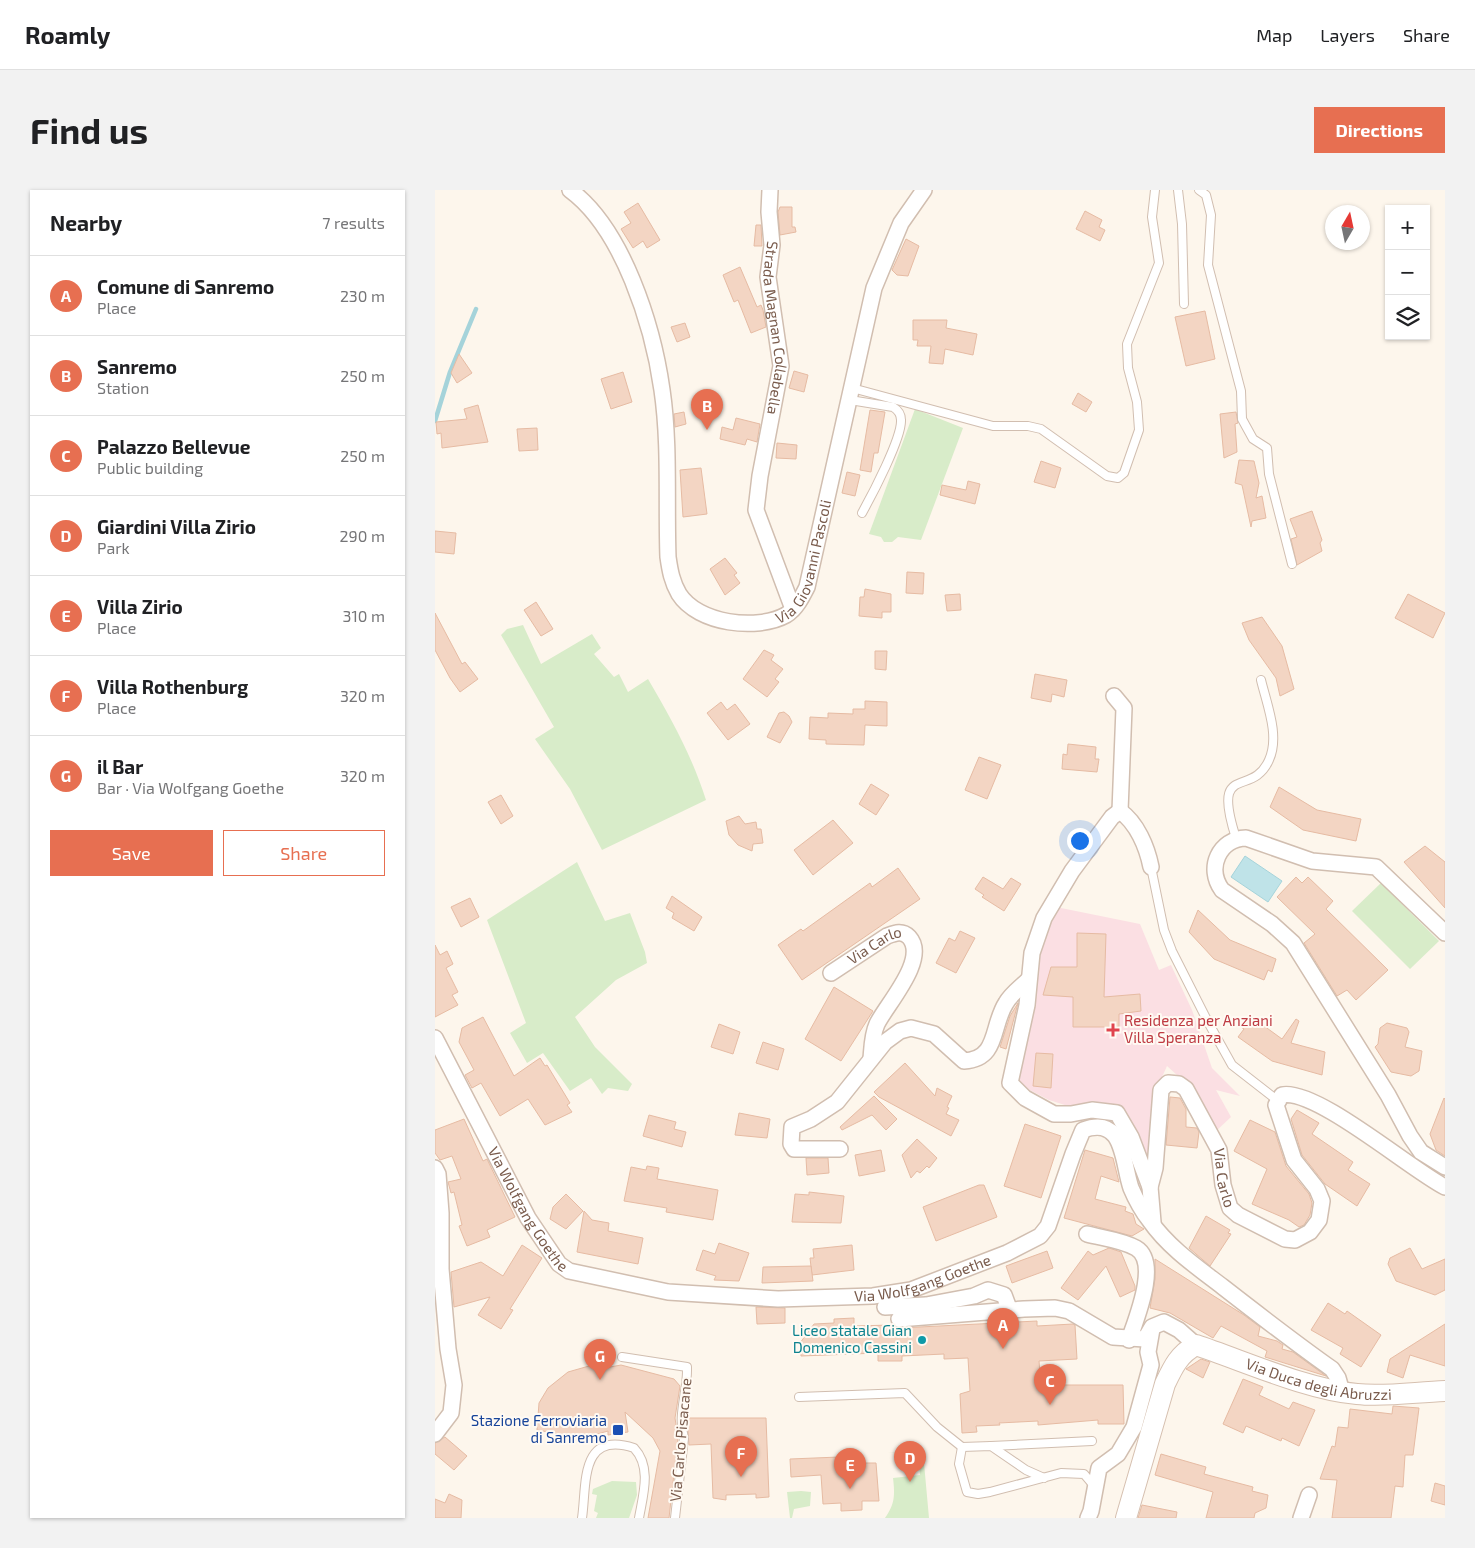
<!DOCTYPE html>
<html lang="en">
<head>
<meta charset="utf-8">
<style>
  body { margin:0; font-family:"Exo 2",sans-serif; background:#f2f2f2; color:#202124 }
  .controls { position:absolute; right:15px; top:15px; display:grid; overflow:hidden; border-radius:0px; box-shadow:0 1px 4px #0004 }
  .controls button { width:45px; height:45px; display:grid; place-items:center; padding:0; border:0; border-bottom:1px solid #e0e0e0; background:#fff; color:#202124; font:25px sans-serif }
  .compass { position:absolute; left:890px; top:15px; width:45px; height:45px; border-radius:50%; background:#fff; box-shadow:0 1px 4px #0004; rotate:9deg }
  .you { position:absolute; left:644px; top:650px; width:18px; height:18px; margin:-12px; border:4px solid #fff; border-radius:50%; background:#1a73e8; box-shadow:0 0 0 8px #1a73e833 }
  .badge { display:grid; place-items:center; width:32px; height:32px; border-radius:50%; background:#e76f51; color:#fff; font-size:16px; font-weight:700 }
  .pin { position:absolute; translate:-50% -41px; filter:drop-shadow(0 1px 2px #0008) }
  .pin::after { content:''; position:absolute; top:26px; width:18px; height:15px; background:inherit; clip-path:polygon(0 0,100% 0,50% 100%) }
  .list { margin:0; padding:0; list-style:none }
  h2 { display:flex; justify-content:space-between; align-items:center; height:65px; margin:0; padding:0 20px; font-size:21px }
  h2 small { font-size:16px; font-weight:400; color:#757577 }
  .list li { display:grid; grid-template-columns:32px 1fr auto; gap:15px; align-items:center; box-sizing:border-box; height:80px; padding:0 20px; border-top:1px solid #e0e0e0 }
  .list b { display:block; font-size:19px; white-space:nowrap }
  .list p { margin:0; font-size:16px; white-space:nowrap; color:#757577 }
  .list em { font-size:16px; font-style:normal; color:#757577 }
  .actions { display:flex; gap:10px; padding:15px 20px }
  .actions a { flex:1; padding:11px 0; border:1px solid #e76f51; border-radius:0px; text-align:center; font-size:18px; color:#e76f51 }
  .actions .main { background:#e76f51; color:#fff }
  .icon { flex:none; width:28px; height:28px; fill:none; stroke:currentColor; stroke-width:2; stroke-linecap:round; stroke-linejoin:round }
  .map { position:relative; flex:none; width:1010px; height:1328px; overflow:hidden; border-radius:0px }
  header { display:flex; align-items:center; gap:30px; box-sizing:border-box; height:70px; padding:0 25px; background:#fff; border-bottom:1px solid #e0e0e0 }
  header strong { font-size:24px }
  nav { display:flex; gap:28px; margin-inline-start:auto; font-size:18px }
  .intro { display:flex; align-items:center; justify-content:space-between; box-sizing:border-box; height:120px; padding:0 30px }
  h1 { margin:0; font-size:35px }
  .button { padding:12px 22px; border-radius:0px; background:#e76f51; color:#fff; font-size:18px; font-weight:700 }
  main { display:flex; gap:30px; padding:0 30px }
  aside { flex:1; background:#fff; border-radius:0px; box-shadow:0 1px 4px #0004 }
  .map>svg:first-child { display:block }
  .medical { fill:#fbdfe3 }
  .green { fill:#d8ecc9 }
  .water { fill:#bfe3e8; stroke:#a5d3da }
  .lines { fill:none; stroke-linecap:round; stroke-linejoin:round }
  .stream { stroke:#a5d3da; stroke-width:4.5 }
  .building { fill:#f3d5c3; stroke:#e6bba3 }
  .lane-casing { stroke:#d1beb0; stroke-width:10 }
  .street-casing { stroke:#d1beb0; stroke-width:18 }
  .secondary-casing { stroke:#d6c0b0; stroke-width:22 }
  .lane { stroke:#fff; stroke-width:8 }
  .street { stroke:#fff; stroke-width:15 }
  .secondary { stroke:#fff; stroke-width:20 }
  .health-dot { fill:#e0444e; stroke:#fffaf3; stroke-width:2 }
  .culture-dot { fill:#0f9aa8; stroke:#fffaf3; stroke-width:2 }
  .transit-dot { fill:#1a4fb4; stroke:#fffaf3; stroke-width:2 }
  .labels { text-anchor:middle; stroke-width:4; stroke-linejoin:round; paint-order:stroke }
  .street-label { font-size:15px; fill:#7a5c4d; stroke:#fffaf3 }
  .health-label { font-size:15px; fill:#be3a42; stroke:#fffaf3; text-anchor:start }
  .culture-label { font-size:15px; fill:#0d838f; stroke:#fffaf3; text-anchor:end }
  .transit-label { font-size:15px; fill:#164399; stroke:#fffaf3; text-anchor:end }
</style>
</head>
<body>
<header>
<strong>Roamly</strong>
<nav><a>Map</a><a>Layers</a><a>Share</a></nav>
</header>
<div class="intro"><h1>Find us</h1><a class="button">Directions</a></div>
<main>
<aside>
<h2>Nearby<small>7 results</small></h2>
<ul class="list">
<li><span class="badge">A</span><div><b>Comune di Sanremo</b><p>Place</p></div><em>230 m</em></li>
<li><span class="badge">B</span><div><b>Sanremo</b><p>Station</p></div><em>250 m</em></li>
<li><span class="badge">C</span><div><b>Palazzo Bellevue</b><p>Public building</p></div><em>250 m</em></li>
<li><span class="badge">D</span><div><b>Giardini Villa Zirio</b><p>Park</p></div><em>290 m</em></li>
<li><span class="badge">E</span><div><b>Villa Zirio</b><p>Place</p></div><em>310 m</em></li>
<li><span class="badge">F</span><div><b>Villa Rothenburg</b><p>Place</p></div><em>320 m</em></li>
<li><span class="badge">G</span><div><b>il Bar</b><p>Bar · Via Wolfgang Goethe</p></div><em>320 m</em></li>
</ul>
<div class="actions"><a class="main">Save</a><a>Share</a></div>
</aside>
<div class="map">
<svg width="1010" height="1328" viewBox="0 0 1010 1328">
  <rect width="100%" height="100%" fill="#fdf6ec"/>
  <path class="medical" d="M621 717 705 734 724 780 736 775 757 820 777 878 805 906 781 900 796 927 781 941 752 894 732 876 719 905 715 964 710 965 695 928 685 918 633 916 614 910 591 898 584 891 582 887 602 764Z"/>
  <g class="green">
    <path d="M480 219 528 238 486 350 463 347 457 352H449L446 347 434 344Z"/>
    <path d="M88 435 106 474 157 444 166 458 159 464 179 487 184 484 193 502 213 489C236 528 257 566 271 610L167 660 135 599 100 549 119 537 66 445 72 439Z"/>
    <path d="M142 672 170 731 195 723 210 762 212 773 181 790 140 827 160 857 197 894 193 901 173 898 167 904 156 888 135 901 108 863 92 873 75 843 91 833 52 730Z"/>
    <path d="M946 693 1004 751 975 779 917 721Z"/>
    <path d="M488 1262 494 1328H450C460 1314 460 1305 458 1288L485 1285 483 1263H452Z"/>
    <path d="M177 1291 201 1292 202 1305 194 1328H161L163 1323 159 1321 162 1305 157 1304 158 1299Z"/>
    <path d="M366 1301 376 1302 375 1316 359 1319 357 1328H355L352 1302Z"/>
  </g>
  <path class="water" d="M810 666 847 691 833 712 796 687Z"/>
  <g class="lines">
    <path class="stream" d="M0 231 15 182 41 119"/>
  </g>
  <g class="building">
    <path d="M203 13 225 50 212 58 208 51 198 58 186 39 196 33 189 22Z"/>
    <path d="M345 17H357V37H360L361 42 345 45 343 22Z"/>
    <path d="M650 21 667 30 664 37 670 40 665 51 641 39Z"/>
    <path d="M321 35H326L327 56H319Z"/>
    <path d="M471 49 484 56 473 86 462 85 457 80Z"/>
    <path d="M305 77 322 117 326 115 328 120 331 137 316 143 303 110 299 112 288 85Z"/>
    <path d="M770 121 780 169 751 176 740 127Z"/>
    <path d="M478 130H512L511 138 542 144 538 165 510 159 508 174 494 173 496 156H482L483 150H478Z"/>
    <path d="M250 133 255 147 242 152 236 137Z"/>
    <path d="M24 164 37 183 22 193 16 183Z"/>
    <path d="M359 181 373 185 369 202 354 198Z"/>
    <path d="M188 182 197 212 176 219 166 189Z"/>
    <path d="M643 203 657 212 651 222 637 214Z"/>
    <path d="M43 215 53 252 7 258 6 243 2 244 1 232 32 229 29 219Z"/>
    <path d="M435 220 450 222 443 263H439L436 282 425 280Z"/>
    <path d="M249 222 251 234 240 237 239 224Z"/>
    <path d="M801 222 803 233 800 234 802 262 789 268 785 224Z"/>
    <path d="M301 228 325 234 322 252 312 249 310 255 285 249 287 237 298 240Z"/>
    <path d="M102 238 103 260 84 261 82 239Z"/>
    <path d="M342 253 362 255 361 269 341 268Z"/>
    <path d="M804 270 819 271 824 293 821 308 827 306 831 328 817 331 816 337 807 295 800 293Z"/>
    <path d="M606 271 626 278 620 298 599 292Z"/>
    <path d="M266 278 272 324 248 327 245 280Z"/>
    <path d="M412 282 425 285 420 306 407 303Z"/>
    <path d="M533 291 545 294 540 314 505 305 507 295 531 300Z"/>
    <path d="M877 321 887 350 885 353 887 361 862 375 856 349 862 347 855 329Z"/>
    <path d="M0 341 21 343 19 364 0 362Z"/>
    <path d="M290 368 302 383 299 385 305 393 290 405 275 379Z"/>
    <path d="M472 382 489 383 488 404 471 403Z"/>
    <path d="M430 399 456 404V422H447V428L424 426 425 407H429Z"/>
    <path d="M525 404 526 420 512 421 510 405Z"/>
    <path d="M973 404 1010 423 998 448 960 428Z"/>
    <path d="M101 412 118 439 106 446 89 420Z"/>
    <path d="M0 423 27 474 30 472 43 489 25 502 15 488 0 460Z"/>
    <path d="M827 427 847 456 859 499 845 506 841 488 814 450 807 433Z"/>
    <path d="M329 460 339 465 336 470 348 479 340 489 344 492 332 507 308 489Z"/>
    <path d="M440 461H452L451 480 440 479Z"/>
    <path d="M600 484 632 490 629 507 617 504 616 512 596 508Z"/>
    <path d="M430 511 452 512V536L430 535 429 555 391 554V550L374 549 375 527 393 528V523L418 524V519H430Z"/>
    <path d="M286 512 292 520 300 514 315 534 293 550 272 523Z"/>
    <path d="M349 522 354 526 357 532 345 553 332 547 344 523Z"/>
    <path d="M633 554 661 557 660 569H664L662 582 627 579 628 564 632 565Z"/>
    <path d="M544 567 566 575 552 609 530 600Z"/>
    <path d="M436 594 454 605 441 625 424 614Z"/>
    <path d="M844 597 882 620 926 629 921 651 868 640 835 617Z"/>
    <path d="M66 605 78 626 66 634 53 612Z"/>
    <path d="M304 626 310 634 321 632 322 639H326L328 653 318 654 317 661 303 655 294 645 291 631Z"/>
    <path d="M398 630 418 653 378 685 359 660Z"/>
    <path d="M990 656 1010 672V718L969 672Z"/>
    <path d="M463 678 485 709 367 790 343 755 366 739 368 741 435 693 437 697Z"/>
    <path d="M548 687 568 699 576 688 586 694 569 721 547 707 549 705 540 699Z"/>
    <path d="M861 687 867 693 873 687 898 711 891 719 953 780 921 810 912 800 902 806 869 753 880 744 842 707Z"/>
    <path d="M237 706 267 727 259 741 237 728 239 723 231 718Z"/>
    <path d="M35 708 44 727 26 737 16 717Z"/>
    <path d="M763 720 795 750 841 769 837 782 833 780 829 790 779 769 754 742Z"/>
    <path d="M525 741 540 748 521 783 501 773 514 748 520 751Z"/>
    <path d="M642 743 671 744 669 807 705 804 706 821 684 824V837H638V807L608 805 616 777H642Z"/>
    <path d="M0 755 5 765 12 761 18 774 11 778 23 802 17 805 23 815 0 827Z"/>
    <path d="M399 797 438 821 406 871 370 849Z"/>
    <path d="M583 813 571 859 565 857 575 826Z"/>
    <path d="M814 825 847 849 861 829 864 831 856 853 890 862 887 885 837 871 803 847 809 839 806 837Z"/>
    <path d="M48 827 79 886 105 868 110 876 112 875 135 913 132 915 137 922 110 935 93 909 65 926 46 893 37 898 30 885 39 880 24 852 27 838Z"/>
    <path d="M952 833 972 838 974 842 970 857 987 861 984 881 976 886 956 882 940 857 943 854 945 838Z"/>
    <path d="M284 834 305 842 298 864 276 857Z"/>
    <path d="M328 852 349 859 343 880 321 873Z"/>
    <path d="M601 863 618 864 616 898 598 896Z"/>
    <path d="M470 873 500 906 502 898 517 906 512 917 514 918 511 924 524 930 516 946 444 907 439 902Z"/>
    <path d="M439 906 462 929 451 940 437 925 407 940 405 937Z"/>
    <path d="M735 907 745 908 751 919V937L762 938 764 942 762 958 731 955Z"/>
    <path d="M1009 908 1010 909V966L1001 960 995 944Z"/>
    <path d="M862 920 884 933 877 944 918 972 913 980 935 994 922 1016 890 994 867 965 856 929Z"/>
    <path d="M304 923 335 929 332 948 300 945Z"/>
    <path d="M214 925 241 932 239 939 251 942 247 957 208 946Z"/>
    <path d="M29 929 48 971 52 969 80 1027 52 1040 55 1047 32 1056 24 1036 27 1035 19 1002 16 1003 13 992 26 989 17 966 5 970 0 963V940Z"/>
    <path d="M815 930 840 942 851 976 874 1004 877 1013 875 1025 869 1035 864 1037 854 1030 817 1014 832 979 799 961Z"/>
    <path d="M590 934 626 946 606 1008 569 996Z"/>
    <path d="M482 949 502 968 494 978 492 976 485 983 482 981 476 988 467 965Z"/>
    <path d="M446 960 450 981 424 986 420 965Z"/>
    <path d="M650 960 678 968 684 992 666 986 660 1009 691 1017 690 1021 698 1024 701 1034 709 1039 697 1046 629 1028Z"/>
    <path d="M371 968H393L394 983 372 985Z"/>
    <path d="M212 976 224 978 222 989 283 1000 278 1030 231 1022 232 1018 189 1011 196 977 211 980Z"/>
    <path d="M544 995H549L562 1027 501 1051 488 1017Z"/>
    <path d="M374 1002 409 1006 406 1033 357 1032 360 1004 374 1005Z"/>
    <path d="M131 1004 148 1021 131 1039 115 1029 118 1017Z"/>
    <path d="M149 1021 157 1030 174 1033 173 1041 208 1048 203 1074 142 1062Z"/>
    <path d="M771 1026 795 1040 793 1043 796 1044 775 1076 754 1058Z"/>
    <path d="M284 1053 314 1063 304 1091 279 1090 281 1086 261 1080 268 1060 280 1064Z"/>
    <path d="M87 1055 107 1068 75 1119 78 1120 66 1139 43 1125 55 1107 19 1117 16 1082 46 1072 68 1086Z"/>
    <path d="M417 1055 419 1080 377 1085 375 1068H379L378 1059Z"/>
    <path d="M674 1058 686 1062 700 1096V1100L685 1107 671 1076 643 1110 626 1098 653 1061 658 1065Z"/>
    <path d="M975 1058 987 1079 1010 1069V1100L1000 1105 961 1091 953 1074 955 1068Z"/>
    <path d="M612 1061 618 1078 577 1093 571 1076Z"/>
    <path d="M720 1069 809 1125 825 1137 823 1146 842 1151 848 1155 847 1159 858 1162 891 1186 830 1167 832 1161 786 1136 778 1148 735 1123 715 1118 720 1089Z"/>
    <path d="M376 1076 378 1091 327 1093 328 1077Z"/>
    <path d="M893 1113 910 1124 912 1121 946 1145 926 1177 905 1164 908 1158 876 1140Z"/>
    <path d="M321 1117 350 1118V1133L322 1134Z"/>
    <path d="M419 1128V1136L457 1135 465 1138 602 1131V1136L638 1134 640 1135 642 1169 604 1171 606 1195H688L689 1234H663V1230L603 1235V1231L564 1233 565 1235 541 1236 542 1242 527 1243 525 1204 535 1201 533 1168 509 1169V1164L467 1166V1171H443V1163L366 1166 365 1153 379 1134 399 1133V1129Z"/>
    <path d="M1010 1134V1176L975 1165 968 1188 952 1182 955 1169Z"/>
    <path d="M766 1169 775 1172 768 1188 751 1179Z"/>
    <path d="M186 1175 239 1189 245 1196 240 1228 243 1248 234 1328H213L225 1261 218 1248 190 1222 193 1242 173 1245V1241L134 1252 124 1244 102 1240 104 1213 113 1198 133 1182 154 1176 170 1178Z"/>
    <path d="M808 1189 828 1197 824 1205 854 1219 858 1212 880 1220 864 1256 847 1248 846 1251 811 1236 808 1243 788 1234Z"/>
    <path d="M958 1216 984 1218 978 1265H970L968 1297 960 1296 956 1328H897L902 1290 885 1289 897 1256 900 1257 903 1237 913 1238 915 1219 957 1224Z"/>
    <path d="M252 1228H331L334 1307 321 1308V1304L291 1305V1310L278 1308 276 1254 254 1255Z"/>
    <path d="M10 1247 32 1266 19 1280 0 1264V1253Z"/>
    <path d="M726 1264 771 1277 769 1284 818 1297 817 1301 833 1305 831 1318 820 1323 819 1328H771L778 1302 720 1285Z"/>
    <path d="M404 1267V1273H441L444 1311H427V1320L406 1321V1313L388 1314 386 1285 356 1287 355 1269Z"/>
    <path d="M1000 1293 1010 1296V1315L996 1311Z"/>
    <path d="M14 1304 27 1310 26 1328H0V1309L10 1313Z"/>
    <path d="M707 1315 742 1322 741 1328H703Z"/>
  </g>
  <g class="lines">
    <g class="lane-casing">
      <g id="lane">
        <path d="M743 0 747 34 749 114"/>
        <path d="M764 0 771 5 776 25 773 75 806 201 807 229 818 249 832 258 834 284 857 374"/>
        <path d="M417 198 558 236H593L606 239 672 286 683 288 689 283 704 240 702 212 693 178 692 154 724 73 717 27 720 0"/>
        <path d="M415 210 458 217C463 220 466 224 466 230 467 248 437 305 427 323"/>
        <path d="M801 648C776 570 817 609 834 570 845 546 832 515 826 490"/>
        <path d="M716 677 729 740 737 761 773 832 797 875 842 910"/>
        <path d="M187 1167 252 1177C253 1201 242 1225 249 1248L240 1328"/>
        <path d="M364 1207 470 1203 502 1237 527 1257 556 1256 591 1280 609 1288"/>
        <path d="M556 1256 657 1251"/>
        <path d="M527 1257 524 1274 532 1302 543 1304 555 1302 626 1283 649 1284 660 1297"/>
        <path d="M147 1328C152 1295 144 1240 199 1258 217 1277 208 1305 204 1328"/>
      </g>
    </g>
    <g class="street-casing">
      <g id="street">
        <path id="s1" d="M135 0C188 39 218 136 227 200 235 254 231 312 233 367 235 381 237 392 244 404 263 434 322 441 351 425 361 419 367 407 372 397L439 98 466 33 489 0"/>
        <path id="s2" d="M335 0 334 22 337 55 333 87 346 176 325 286 321 320 358 419"/>
        <path d="M679 506 689 518 685 621"/>
        <path d="M716 677C712 657 702 633 685 621L677 627 637 681 609 728 597 763 592 815 575 893 590 908 619 924H636L657 920 682 923 696 947 715 997 718 1032"/>
        <path d="M1010 743 941 677 877 671 811 648C784 649 771 678 787 700L837 734 858 753 953 905 975 946 986 962 1010 977"/>
        <path id="s3" d="M396 783 452 746C460 743 467 740 474 747 494 769 451 815 442 834 437 845 437 857 436 869"/>
        <path id="s4" d="M0 848 93 1028 124 1074 134 1081 233 1102 343 1109 438 1106 476 1100 572 1063 605 1046 613 1036 638 964 648 940C690 925 687 972 696 998 701 1010 708 1022 715 1031 734 1058 762 1077 788 1097 824 1125 860 1153 897 1179L903 1188 907 1202"/>
        <path d="M405 959H359L356 954 357 937 376 929 402 912 450 852 465 841 476 838 499 844 529 871C564 869 556 836 571 813 576 804 586 797 593 790"/>
        <path d="M0 978 3 984 6 1023V1079L13 1159 19 1195 16 1223 0 1244"/>
        <path id="s5" d="M715 997 720 978 726 900 733 893 744 894 751 899 784 960 788 995 795 1018 803 1025 850 1049 860 1050 875 1042 884 1030 887 1011 882 999 859 970 841 915 847 905C881 898 976 980 1010 997"/>
        <path d="M652 1044C667 1048 687 1050 701 1058 725 1072 701 1129 694 1150"/>
        <path d="M450 1117 491 1115 539 1106 553 1100 569 1105 575 1121"/>
        <path d="M464 1129 589 1119 620 1118 634 1121 678 1147 710 1149 717 1137 729 1132 744 1140 761 1155"/>
        <path d="M653 1328 656 1321 664 1278 683 1264 699 1237 716 1175 713 1162 717 1139"/>
        <path d="M866 1328 874 1305"/>
      </g>
    </g>
    <g class="secondary-casing">
      <g id="secondary">
        <path id="s6" d="M691 1328 730 1194C738 1177 744 1164 761 1155 809 1171 873 1200 922 1204 950 1207 981 1202 1010 1201"/>
      </g>
    </g>
    <use href="#lane" class="lane"/>
    <use href="#street" class="street"/>
    <use href="#secondary" class="secondary"/>
  </g>
  <path class="health-dot" d="M675.5 832.5h5v5h5v5h-5v5h-5v-5h-5v-5h5z"/>
  <circle class="culture-dot" cx="487" cy="1150" r="5"/>
  <rect class="transit-dot" x="177" y="1234" width="12" height="12" rx="2.5"/>
  <g class="labels">
    <g class="street-label">
      <text dy="5" stroke="none"><textPath href="#s2" startOffset="139">Strada Magnan Collabella</textPath></text>
      <text dy="5" stroke="none"><textPath href="#s1" startOffset="605">Via Giovanni Pascoli</textPath></text>
      <text dy="5" stroke="none"><textPath href="#s3" startOffset="52">Via Carlo</textPath></text>
      <text dy="5" stroke="none"><textPath href="#s5" startOffset="225">Via Carlo</textPath></text>
      <text dy="5" stroke="none"><textPath href="#s4" startOffset="195">Via Wolfgang Goethe</textPath></text>
      <text dy="5" stroke="none"><textPath href="#s4" startOffset="629">Via Wolfgang Goethe</textPath></text>
      <text dy="5" stroke="none"><textPath href="#s6" startOffset="319">Via Duca degli Abruzzi</textPath></text>
      <text transform="translate(246 1250) rotate(-85)" y="5">Via Carlo Pisacane</text>
    </g>
    <g class="health-label">
      <text x="689" y="836">Residenza per Anziani<tspan x="689" dy="17">Villa Speranza</tspan></text>
    </g>
    <g class="culture-label">
      <text x="477" y="1146">Liceo statale Gian<tspan x="477" dy="17">Domenico Cassini</tspan></text>
    </g>
    <g class="transit-label">
      <text x="172" y="1236">Stazione Ferroviaria<tspan x="172" dy="17">di Sanremo</tspan></text>
    </g>
  </g>
</svg>
<div class="controls">
<button>+</button>
<button>−</button>
<button><svg class="icon" aria-label="layers" viewBox="0 0 24 24"><path d="M12 4l9 5-9 5-9-5zM3 14l9 5 9-5"/></svg></button>
</div>
<svg class="compass" viewBox="-18 -18 36 36"><path d="M0-13l5 13h-10z" fill="#e53935"/><path d="M0 13l5-13h-10z" fill="#757577"/></svg>
<div class="you"></div>
<div class="pin badge" style="left:568px;top:1159px">A</div>
<div class="pin badge" style="left:272px;top:240px">B</div>
<div class="pin badge" style="left:615px;top:1215px">C</div>
<div class="pin badge" style="left:475px;top:1292px">D</div>
<div class="pin badge" style="left:415px;top:1299px">E</div>
<div class="pin badge" style="left:306px;top:1287px">F</div>
<div class="pin badge" style="left:165px;top:1190px">G</div>
</div>
</main>
</body>
</html>
